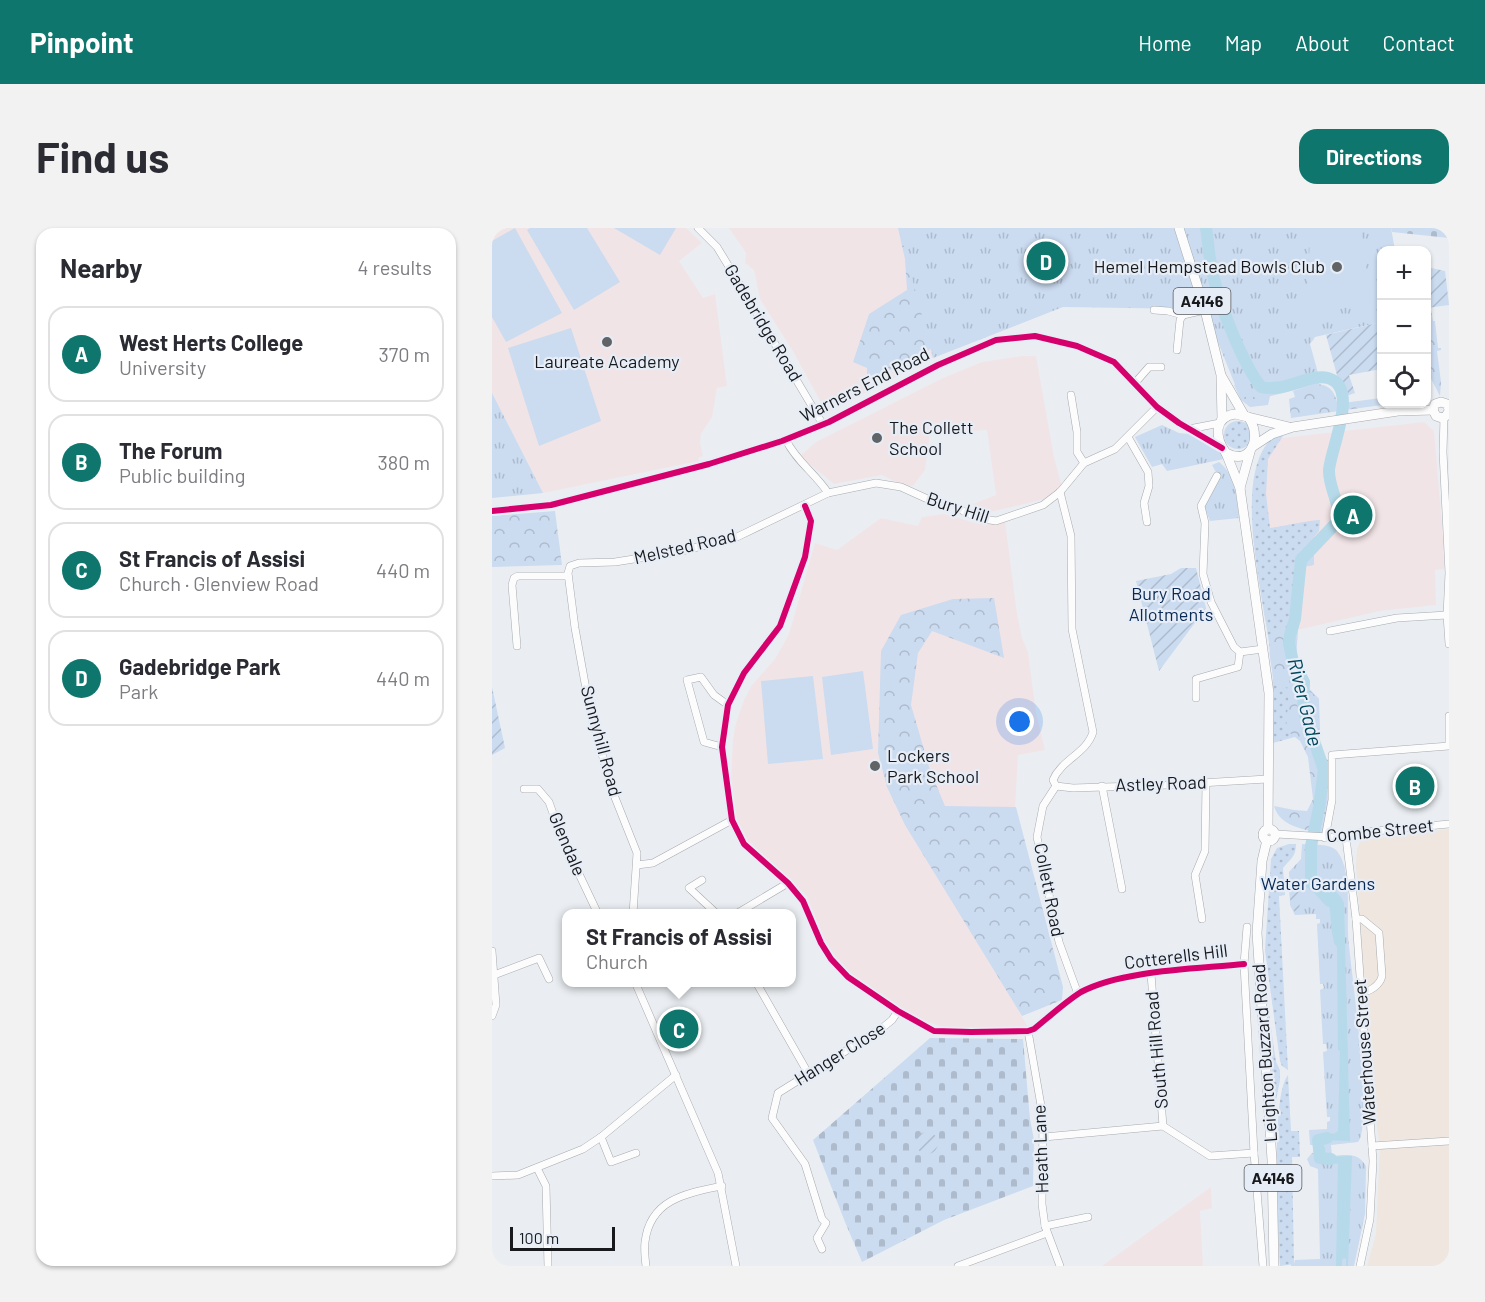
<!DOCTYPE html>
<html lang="en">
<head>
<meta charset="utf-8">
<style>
  body { margin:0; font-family:Barlow,sans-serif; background:#f2f2f3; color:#2b2b33 }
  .controls { position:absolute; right:18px; top:18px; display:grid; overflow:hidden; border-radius:12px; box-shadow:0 2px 4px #0004 }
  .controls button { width:54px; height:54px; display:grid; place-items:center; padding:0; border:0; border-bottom:2px solid #e1e1e2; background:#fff; color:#2b2b33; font:30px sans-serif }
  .scale { position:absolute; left:18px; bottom:15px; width:105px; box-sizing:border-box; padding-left:6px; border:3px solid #17191c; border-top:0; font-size:16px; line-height:21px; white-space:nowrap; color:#17191c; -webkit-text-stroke:4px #e7edf6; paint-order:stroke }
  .you { position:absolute; left:528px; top:494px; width:21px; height:21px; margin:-15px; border:4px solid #fff; border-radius:50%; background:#1a73e8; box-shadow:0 0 0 9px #1a73e833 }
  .badge { display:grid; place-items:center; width:39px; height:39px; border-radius:50%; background:#0f766e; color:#fff; font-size:20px; font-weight:700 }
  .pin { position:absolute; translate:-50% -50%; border:3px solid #fff; box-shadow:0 2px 6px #0006 }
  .popup { position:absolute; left:70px; top:681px; width:234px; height:78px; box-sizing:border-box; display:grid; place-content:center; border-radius:12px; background:#fff; filter:drop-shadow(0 2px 4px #0005); font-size:20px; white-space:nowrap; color:#7c7c81 }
  .popup b { font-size:22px; color:#2b2b33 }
  .popup::after { content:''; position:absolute; left:50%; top:100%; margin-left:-12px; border:12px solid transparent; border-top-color:#fff }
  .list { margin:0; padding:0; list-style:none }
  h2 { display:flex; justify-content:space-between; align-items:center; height:78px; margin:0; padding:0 24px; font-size:26px }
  h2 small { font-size:20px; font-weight:400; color:#7c7c81 }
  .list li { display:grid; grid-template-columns:39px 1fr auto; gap:18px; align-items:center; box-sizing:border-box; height:96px; margin:0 12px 12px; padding:0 12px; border:2px solid #e1e1e2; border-radius:18px }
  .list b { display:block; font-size:22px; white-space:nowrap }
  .list p { margin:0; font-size:20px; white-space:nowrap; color:#7c7c81 }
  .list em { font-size:20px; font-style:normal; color:#7c7c81 }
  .icon { flex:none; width:33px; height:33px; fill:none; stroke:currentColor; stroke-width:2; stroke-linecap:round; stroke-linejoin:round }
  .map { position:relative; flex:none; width:957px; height:1038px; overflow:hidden; border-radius:18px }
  header { display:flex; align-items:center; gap:36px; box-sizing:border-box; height:84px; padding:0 30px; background:#0f766e; color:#fff }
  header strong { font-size:28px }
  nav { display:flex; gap:33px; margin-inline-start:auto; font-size:21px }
  .intro { display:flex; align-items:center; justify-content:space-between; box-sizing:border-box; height:144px; padding:0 36px }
  h1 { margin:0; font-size:42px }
  .button { padding:15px 27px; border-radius:18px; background:#0f766e; color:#fff; font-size:21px; font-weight:700 }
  main { display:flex; gap:36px; padding:0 36px }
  aside { flex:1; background:#fff; border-radius:18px; box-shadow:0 2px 4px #0004 }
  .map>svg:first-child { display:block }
  .commercial { fill:#eee6df }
  .education { fill:#f1e4e6 }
  .grass { fill:url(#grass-dots) }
  .forest { fill:url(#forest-crowns) }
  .cemetery { fill:url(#cemetery-stones) }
  .park { fill:url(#park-tufts) }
  .garden { fill:url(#garden-furrows) }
  .pitch { fill:#cbdbf0 }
  .water { fill:#b6dae9 }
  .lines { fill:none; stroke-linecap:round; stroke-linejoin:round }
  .river { stroke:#b6dae9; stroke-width:12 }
  .minor-casing { stroke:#a7aaad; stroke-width:8 }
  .major-casing { stroke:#a7aaad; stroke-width:10 }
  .minor { stroke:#fcfcfd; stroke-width:7 }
  .major { stroke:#fcfcfd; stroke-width:9 }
  .cycleway-casing { stroke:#e7edf6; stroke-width:10 }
  .cycleway { stroke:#d6006c; stroke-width:6 }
  .poi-dot { fill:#616467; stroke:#e7edf6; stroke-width:2 }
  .labels { text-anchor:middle; stroke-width:4.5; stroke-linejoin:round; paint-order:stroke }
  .shield { fill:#e7edf6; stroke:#55595d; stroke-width:1.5 }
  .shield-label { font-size:16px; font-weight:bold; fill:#17191c }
  .poi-label { font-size:18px; fill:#17191c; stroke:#e7edf6; text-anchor:start }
  .street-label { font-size:18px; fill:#17191c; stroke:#e7edf6 }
  .park-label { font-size:18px; fill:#062854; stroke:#e7edf6 }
  .water-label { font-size:20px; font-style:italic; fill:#00475b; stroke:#e7edf6 }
</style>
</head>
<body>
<header>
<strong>Pinpoint</strong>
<nav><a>Home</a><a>Map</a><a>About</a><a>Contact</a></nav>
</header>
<div class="intro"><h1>Find us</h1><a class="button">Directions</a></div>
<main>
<aside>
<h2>Nearby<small>4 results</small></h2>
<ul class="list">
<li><span class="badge">A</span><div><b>West Herts College</b><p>University</p></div><em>370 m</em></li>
<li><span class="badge">B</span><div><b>The Forum</b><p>Public building</p></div><em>380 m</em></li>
<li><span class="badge">C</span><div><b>St Francis of Assisi</b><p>Church · Glenview Road</p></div><em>440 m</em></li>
<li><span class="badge">D</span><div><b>Gadebridge Park</b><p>Park</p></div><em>440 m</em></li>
</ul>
</aside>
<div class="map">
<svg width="957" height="1038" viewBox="0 0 957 1038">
  <defs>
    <pattern id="grass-dots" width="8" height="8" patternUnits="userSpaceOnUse" patternTransform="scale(1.5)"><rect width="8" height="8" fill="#cbdbf0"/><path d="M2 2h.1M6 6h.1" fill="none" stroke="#aebbcd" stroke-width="1.8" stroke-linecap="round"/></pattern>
    <pattern id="forest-crowns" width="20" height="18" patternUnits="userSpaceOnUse" patternTransform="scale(1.5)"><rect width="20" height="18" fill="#cbdbf0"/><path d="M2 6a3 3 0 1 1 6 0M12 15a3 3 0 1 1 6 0" fill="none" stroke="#aebbcd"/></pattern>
    <pattern id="cemetery-stones" width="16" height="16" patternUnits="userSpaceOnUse" patternTransform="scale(1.5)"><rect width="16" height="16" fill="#cbdbf0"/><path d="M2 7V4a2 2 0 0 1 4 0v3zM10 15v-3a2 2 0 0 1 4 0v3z" fill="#aebbcd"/></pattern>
    <pattern id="park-tufts" width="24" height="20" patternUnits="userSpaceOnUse" patternTransform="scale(1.5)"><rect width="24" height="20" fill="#cbdbf0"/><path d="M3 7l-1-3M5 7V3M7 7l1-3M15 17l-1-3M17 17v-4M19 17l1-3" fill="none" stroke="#aebbcd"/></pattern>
    <pattern id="garden-furrows" width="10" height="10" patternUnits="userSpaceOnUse" patternTransform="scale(1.5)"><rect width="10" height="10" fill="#cbdbf0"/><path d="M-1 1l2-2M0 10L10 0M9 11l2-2" fill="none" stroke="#aebbcd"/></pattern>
  </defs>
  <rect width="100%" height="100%" fill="#eaeef2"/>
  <path class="commercial" d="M957 601V1038H875L884 1006 888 919 881 872 864 637 865 621 869 612Z"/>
  <g class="education">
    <path d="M0 0H194L210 15 187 33 211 70 223 66 235 158 225 160 220 189 209 206 208 215 211 228 206 230 207 233 51 265 0 165Z"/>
    <path d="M237 0H407L441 130 338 183 332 180 302 125 268 71 262 42 253 35 254 25Z"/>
    <path d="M530 128H544L562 229 570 259 553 271 486 287 481 276 504 267 495 202 438 205 433 242 421 258H412L390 247 342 256 308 228 324 214 451 150 490 134Z"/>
    <path d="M932 194 942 203 951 309 952 341 943 342 944 377 888 383 788 406 772 266 773 230 790 210Z"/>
    <path d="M452 286 487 296H496L514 291 513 293 525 386 530 410 536 424 544 485 553 522 526 527 522 598 534 777 526 782 536 799 530 802 451 799 417 788 366 751 353 740 334 717 315 668 256 614 250 605 238 573 241 512 244 495 252 472 260 457 283 431 297 406 323 315 345 322 389 290 426 298 430 289Z"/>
    <path d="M719 959 720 980 708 983 711 1038H610Z"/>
  </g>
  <g class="grass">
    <circle cx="746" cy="207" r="14"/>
    <path d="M788 207 791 208 776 231 774 266 778 300C795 298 810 293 828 292L827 303 822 309V337L811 339 804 429 810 453 827 471 828 502 781 515C781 489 782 463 780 437 775 381 741 264 774 217 777 212 783 210 788 207Z"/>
    <path d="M797 616H804C804 629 798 631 791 640L793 667 787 668 796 842 790 838 788 833 773 722 779 631 785 620Z"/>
    <path d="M776 779 784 834 788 842V852L782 883Z"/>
    <path d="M796 847 799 903H807L808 929H800L802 1036 788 1038C787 1004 778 869 796 847Z"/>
  </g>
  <g class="forest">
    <path d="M406 0H435L444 117 426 130 375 152V140L361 134 377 86 415 62 413 31Z"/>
    <path d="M939 82 941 93H943L946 120H949V122L945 123 949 154 948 168 935 143V83Z"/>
    <path d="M753 153 778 168 776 177 758 179 749 172 742 157Z"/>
    <path d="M824 156C842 157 844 168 847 183L799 190 797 171 803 169 801 163Z"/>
    <path d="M889 170 890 176H898L853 182 851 175Z"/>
    <path d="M63 283 70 337 0 339V288Z"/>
    <path d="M502 370 512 430 440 403 426 425 419 477 438 542 453 578 524 579 571 759 570 772 530 788 413 597 395 559 386 525 389 423 409 387 461 371Z"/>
    <path d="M782 400 800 405C803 432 804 452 827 471L826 508 831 530 836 532 839 574 831 606C812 601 788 599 782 578L802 582 815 583 821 571 816 529 808 513 794 502 797 460 783 457C780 440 773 417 782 400Z"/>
  </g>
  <g class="cemetery">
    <path d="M899 0H957V10L900 4Z"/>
    <path d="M438 810 531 811 538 891 542 912 541 958 452 992 370 1034 353 994 321 912Z"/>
  </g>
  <g class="park">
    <path d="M407 0H682L704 67 700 81 571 79 441 130Z"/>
    <path d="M687 0H899L903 22H890L889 94 823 109 818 116 826 145 827 156 775 169H748L713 82Z"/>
    <path d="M0 165 51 265 0 270Z"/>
    <path d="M670 197 687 205 697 206 730 226 732 231 675 243 670 236 660 239 643 209Z"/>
    <path d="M727 234C745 249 744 267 747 290L718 293 712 278 726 248 720 237Z"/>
    <path d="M810 616C820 617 838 615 845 623 862 644 853 692 857 718 860 747 881 898 866 914L839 917 840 928C854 927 866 924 874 938L873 986 862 1038H799V1036H802L803 1032 828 1031 826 941 818 938 815 931 820 925 830 924V928H833V917H818L817 902 835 901V894L838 893V889H835L831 824 835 823 834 816H831L828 762 832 760 831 756H828L825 696 828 695V691H824V686L803 687 798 677 797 644 809 631Z"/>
  </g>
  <g class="garden">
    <path d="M935 39 953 43 957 77 935 80Z"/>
    <path d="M889 94V141L857 147 863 165 851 169 834 107Z"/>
    <path d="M689 340H704L714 380 667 443 644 353 679 346Z"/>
    <path d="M0 459 13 520 0 527Z"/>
    <path d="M806 656 808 685H803L799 676 796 657Z"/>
    <circle cx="435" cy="915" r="11"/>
  </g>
  <g class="pitch">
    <path d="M23 0 70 85 14 114 0 89V13Z"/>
    <path d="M38 0H95L128 54 82 82 35 2Z"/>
    <path d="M122 0H184L168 27Z"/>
    <path d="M820 0H869L879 76 833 83 823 95 805 81 815 68 818 10H822Z"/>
    <path d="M79 100 109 193 47 218 16 120Z"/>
    <path d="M371 443 381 521 339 527 330 449Z"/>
    <path d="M321 448 331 531 276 536 269 453Z"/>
  </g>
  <g class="water">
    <path d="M822 655C835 658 846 661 852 675L858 913 828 912V917H824V911L836 909 846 903 848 823 846 822 845 719 842 715 839 698 845 696V682L834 678 817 659 818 656Z"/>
    <path d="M825 925H829L830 929 860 928 856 1038H854V1031L852 1030 850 1032V1038H844L846 936 826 931Z"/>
  </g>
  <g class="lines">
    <g class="river">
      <path d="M714 0C717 17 717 35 722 51 729 80 751 136 769 159 793 165 818 145 836 150 869 159 837 224 837 243 837 260 848 276 847 292L809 332 803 391 798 407 797 415 801 434 812 454 811 481 832 542 827 580 819 618V655L843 672 846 704"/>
      <path d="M835 910 826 912 828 930 839 931"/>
    </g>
    <g class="minor-casing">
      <g id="minor">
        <path d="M206 0 225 19 242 47 330 195"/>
        <path d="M662 82 676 83 691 87"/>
        <path d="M685 122 688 92 691 87 713 82"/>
        <path d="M643 155 657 139H669"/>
        <path d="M579 167 585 204V224L592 235"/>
        <path d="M952 189 951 224 957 345 955 387 957 416"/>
        <path d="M697 201 728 195"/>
        <path d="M636 209 656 244 657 258 652 275 655 294"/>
        <path d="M294 212C304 233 324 246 336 265"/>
        <path d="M725 248 709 278 713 295 711 346 719 374 742 419 748 424 771 421"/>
        <path d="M313 278 319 293 313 329 288 398 252 445 236 477 230 519 240 592 252 616 296 655 311 673 329 715 339 731 356 749 406 783 442 803 479 804 536 803 542 801C557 789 573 774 589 764 630 742 705 741 752 736"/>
        <path d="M0 283 59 277 217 236 290 213 337 194 446 137 504 112 543 108 585 118 622 134 665 179 687 195 730 220"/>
        <path d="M471 283 486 290 504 293 551 277 568 264 592 235 623 221 665 179"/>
        <path d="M838 403 905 390 955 387"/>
        <path d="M25 418 20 357 22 350 26 348H76"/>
        <path d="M704 470V451L746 439 748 424"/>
        <path d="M957 488V516"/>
        <path d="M230 519 212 514 195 452 209 449 222 467 236 477"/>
        <path d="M564 558 561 552C569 532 595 525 601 504L580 401 579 308 568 264"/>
        <path d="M564 558 551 578 545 609 567 714 586 766"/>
        <path d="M564 558 581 560 675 557 775 551"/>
        <path d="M610 558 630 661"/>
        <path d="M32 561H46L57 574 69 608 106 686"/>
        <path d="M784 606 854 610 863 605 957 596"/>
        <path d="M833 610 840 572V527L957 518"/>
        <path d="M854 610 864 691 881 933 878 991 868 1038"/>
        <path d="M145 637 161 635 240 592"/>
        <path d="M210 652 197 660 225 686"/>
        <path d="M141 686 145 625 120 562 98 483 83 400 76 345 78 338 87 335 123 334 186 324 245 309 336 265 384 255 409 259 451 278"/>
        <path d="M244 686 296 655"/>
        <path d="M710 691 703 647 713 623 714 555"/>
        <path d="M864 691H870L887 705 890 748C888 757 878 764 869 764"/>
        <path d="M755 699 752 736 762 925 771 1038"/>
        <path d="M0 723 4 777 0 788"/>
        <path d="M659 746 671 898"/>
        <path d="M2 747 47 730 57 751"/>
        <path d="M143 754 226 945 244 1038"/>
        <path d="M264 754 316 845"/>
        <path d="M536 803 551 889 550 976 553 998 568 1038"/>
        <path d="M109 909 119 934 144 925"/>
        <path d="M552 909 671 898 718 928 762 925"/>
        <path d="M880 918 957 913"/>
        <path d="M45 940 54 958 56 1038"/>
        <path d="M0 948 26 947 91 921 109 909 184 847"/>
        <path d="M553 998 596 989"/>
        <path d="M330 1021 325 1010 334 995 330 991 313 936 280 890 286 865 389 801 400 792 406 783"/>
        <path d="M154 1038C153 1030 152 1022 153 1014 158 971 195 965 230 958"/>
        <path d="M466 1038 555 1005"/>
      </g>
    </g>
    <g class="major-casing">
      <g id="major">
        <path d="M687 0 713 82 729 147 730 191"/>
        <path d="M730 149 752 187"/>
        <path d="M957 181 955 176 949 174 943 176 941 182 944 188 950 190 954 188 957 183"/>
        <path d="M743 186 756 189C770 206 761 239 734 225 723 210 721 189 743 186Z"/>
        <path d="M756 189 797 199"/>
        <path d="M760 219 780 206 801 199 906 183 941 182"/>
        <path d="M734 225 748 260 777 465 776 601"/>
        <path d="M748 260 758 224"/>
        <circle cx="777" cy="607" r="6"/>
        <path d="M775 612 770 633 765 705 780 932 782 1038"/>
      </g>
    </g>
    <use href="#minor" class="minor"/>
    <use href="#major" class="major"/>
    <g class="cycleway-casing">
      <g id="cycleway">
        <path d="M313 278 319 293 313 329 288 398 252 445 236 477 230 519 240 592 252 616 296 655 311 673 329 715 339 731 356 749 406 783 442 803 479 804 536 803 542 801C557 789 573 774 589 764 630 742 705 741 752 736"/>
        <path d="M0 283 59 277 217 236 290 213 337 194 446 137 504 112 543 108 585 118 622 134 665 179 687 195 730 220"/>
      </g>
    </g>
    <use href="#cycleway" class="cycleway"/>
  </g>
  <g class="poi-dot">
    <circle cx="845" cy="39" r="6"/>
    <circle cx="115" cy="114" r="6"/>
    <circle cx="385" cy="210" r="6"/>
    <circle cx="383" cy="538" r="6"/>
  </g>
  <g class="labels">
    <g class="shield">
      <rect x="681.5" y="60" width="57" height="26" rx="4.5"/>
      <rect x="752.5" y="937" width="57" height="26" rx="4.5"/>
    </g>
    <g class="shield-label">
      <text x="710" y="79">A4146</text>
      <text x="781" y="956">A4146</text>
    </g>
    <g class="poi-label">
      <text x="833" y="45" text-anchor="end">Hemel Hempstead Bowls Club</text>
      <text x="115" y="140" text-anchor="middle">Laureate Academy</text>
      <text x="397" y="206">The Collett<tspan x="397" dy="21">School</tspan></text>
      <text x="395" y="534">Lockers<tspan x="395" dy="21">Park School</tspan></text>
    </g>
    <g class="street-label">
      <text transform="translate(271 95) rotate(59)" y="6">Gadebridge Road</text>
      <text transform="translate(373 157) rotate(-27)" y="6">Warners End Road</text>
      <text transform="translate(466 280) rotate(18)" y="6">Bury Hill</text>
      <text transform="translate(193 319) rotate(-13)" y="6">Melsted Road</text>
      <text transform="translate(109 513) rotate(75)" y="6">Sunnyhill Road</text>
      <text transform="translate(669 556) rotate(-2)" y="6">Astley Road</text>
      <text transform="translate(888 603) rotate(-6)" y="6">Combe Street</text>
      <text transform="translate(75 616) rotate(67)" y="6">Glendale</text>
      <text transform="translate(557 662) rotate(79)" y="6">Collett Road</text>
      <text transform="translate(684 729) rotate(-7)" y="6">Cotterells Hill</text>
      <text transform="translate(665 822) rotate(-95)" y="6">South Hill Road</text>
      <text transform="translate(873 824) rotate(-94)" y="6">Waterhouse Street</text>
      <text transform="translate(773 825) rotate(-94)" y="6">Leighton Buzzard Road</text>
      <text transform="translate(348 826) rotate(-32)" y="6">Hanger Close</text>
      <text transform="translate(549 921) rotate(-92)" y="6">Heath Lane</text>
    </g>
    <g class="park-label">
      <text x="679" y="372">Bury Road<tspan x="679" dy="21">Allotments</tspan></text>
      <text x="826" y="662">Water Gardens</text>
    </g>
    <g class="water-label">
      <text transform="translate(813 474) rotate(76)" y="7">River Gade</text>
    </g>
  </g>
</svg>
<div class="controls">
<button>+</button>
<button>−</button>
<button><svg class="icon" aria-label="locate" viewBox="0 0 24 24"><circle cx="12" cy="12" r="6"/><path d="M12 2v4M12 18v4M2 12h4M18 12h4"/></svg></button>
</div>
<div class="scale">100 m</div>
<div class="you"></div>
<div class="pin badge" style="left:861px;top:287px">A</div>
<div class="pin badge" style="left:923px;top:558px">B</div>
<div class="pin badge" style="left:187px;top:801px">C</div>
<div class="popup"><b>St Francis of Assisi</b>Church</div>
<div class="pin badge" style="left:554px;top:33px">D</div>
</div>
</main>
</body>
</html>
